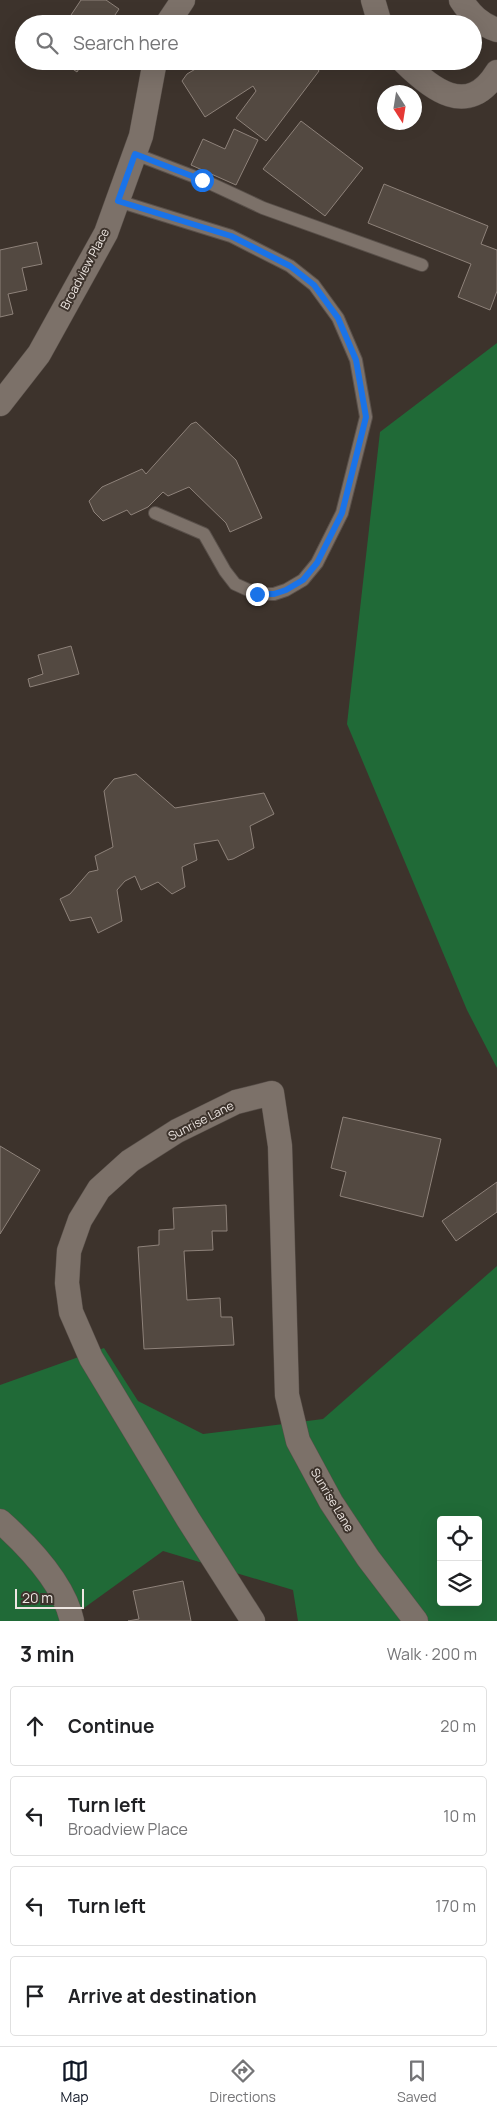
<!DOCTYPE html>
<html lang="en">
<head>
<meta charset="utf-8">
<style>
  body { margin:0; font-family:Manrope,sans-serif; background:#f2f2f2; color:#202124 }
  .controls { position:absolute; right:15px; bottom:15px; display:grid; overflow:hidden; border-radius:5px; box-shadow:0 5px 20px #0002 }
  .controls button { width:45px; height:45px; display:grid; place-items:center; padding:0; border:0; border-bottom:1px solid #e0e0e0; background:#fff; color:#202124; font:25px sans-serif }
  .compass { position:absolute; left:377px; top:85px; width:45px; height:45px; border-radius:50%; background:#fff; box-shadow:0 5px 20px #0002; rotate:168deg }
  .scale { position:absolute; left:15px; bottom:12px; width:69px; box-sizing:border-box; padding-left:5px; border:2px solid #eee7e3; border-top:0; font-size:14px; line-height:18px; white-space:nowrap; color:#eee7e3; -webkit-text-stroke:4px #3d332c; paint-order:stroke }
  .stop { position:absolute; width:15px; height:15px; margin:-11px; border:4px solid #1a73e8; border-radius:50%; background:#fff }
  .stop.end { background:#1a73e8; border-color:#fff; box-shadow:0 1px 5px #0008 }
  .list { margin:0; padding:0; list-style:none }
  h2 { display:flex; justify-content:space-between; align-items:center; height:65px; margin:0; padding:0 20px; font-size:21px }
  h2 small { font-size:16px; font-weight:400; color:#757577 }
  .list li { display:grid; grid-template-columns:32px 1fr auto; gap:15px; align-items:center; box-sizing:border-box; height:80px; margin:0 10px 10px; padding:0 10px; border:1px solid #e0e0e0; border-radius:5px }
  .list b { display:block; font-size:19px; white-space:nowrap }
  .list p { margin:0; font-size:16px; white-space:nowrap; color:#757577 }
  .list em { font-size:16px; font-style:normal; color:#757577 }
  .icon { flex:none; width:28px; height:28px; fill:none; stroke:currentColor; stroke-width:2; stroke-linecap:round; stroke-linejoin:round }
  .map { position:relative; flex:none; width:497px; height:1621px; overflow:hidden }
  .search { position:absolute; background:#fff; box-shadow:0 5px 20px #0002; left:15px; right:15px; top:15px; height:55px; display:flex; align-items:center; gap:12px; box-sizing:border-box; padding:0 18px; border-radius:28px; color:#757577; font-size:19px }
  .sheet { height:425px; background:#fff }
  nav { display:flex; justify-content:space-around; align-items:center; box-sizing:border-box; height:70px; border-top:1px solid #e0e0e0; background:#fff; font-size:14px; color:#757577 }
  nav a { display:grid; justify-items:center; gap:2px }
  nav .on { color:#111827 }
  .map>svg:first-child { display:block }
  .green { fill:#206a37; fill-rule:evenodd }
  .building { fill:#534941; stroke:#8e827a }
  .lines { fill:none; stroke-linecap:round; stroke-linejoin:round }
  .service-casing { stroke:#59504a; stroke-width:14 }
  .minor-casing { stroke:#59504a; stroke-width:25 }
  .service { stroke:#7c7169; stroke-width:12 }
  .minor { stroke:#7c7169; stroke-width:24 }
  .route { stroke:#1a73e8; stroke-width:6 }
  .labels { text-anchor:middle; stroke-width:4; stroke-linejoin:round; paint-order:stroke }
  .street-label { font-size:12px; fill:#eee7e3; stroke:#3d332c }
</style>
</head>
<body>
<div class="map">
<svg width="497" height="1621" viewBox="0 0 497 1621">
  <rect width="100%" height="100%" fill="#3d332c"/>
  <g class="green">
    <path d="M497 343V1068L467 1010 347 724 380 432Z"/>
    <path d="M497 1266V1621H298L293 1590 163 1551 66 1621H0V1385L104 1348 138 1401 203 1434 323 1419ZM441 1520H478V1602H441Z"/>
  </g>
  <g class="building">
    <path d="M81 0H106L119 9 109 24H65Z"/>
    <path d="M61 61H84L77 72Z"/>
    <path d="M209 61H313L319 71 266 141 236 118 256 91 253 86 205 117 182 81 187 74Z"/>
    <path d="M301 121 363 168 325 216 263 169Z"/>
    <path d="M234 129 258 140 236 185 191 165 203 139 225 149Z"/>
    <path d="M384 184 488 226 481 244 497 250V291L490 310 458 297 471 264 368 223Z"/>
    <path d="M37 242 42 264 22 268 27 290 8 294 13 314 0 317V250Z"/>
    <path d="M196 422 236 460 262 518 230 532 226 523 189 487 168 496 163 492 148 507 131 515 127 510 103 521 94 512 89 501 102 487 142 469 146 474 191 424Z"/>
    <path d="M71 646 79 674 30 687 28 679 43 674 38 655Z"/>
    <path d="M136 774 175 808 264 793 274 814 250 826 254 848 233 859 228 860 218 840 194 844 197 860 182 867 185 887 172 894 158 882 141 890 135 876 125 881 117 890 122 921 98 933 91 917 70 921 60 899 70 894 89 872 98 870 95 856 113 847 104 791 114 779Z"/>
    <path d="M343 1117 441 1139 423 1217 340 1196 346 1172 331 1168Z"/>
    <path d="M0 1146 40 1170 0 1234Z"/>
    <path d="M497 1182V1212L456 1241 442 1221Z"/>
    <path d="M226 1205 227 1231H212L213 1250 184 1251 187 1300 220 1298 221 1317H232L234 1345 144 1349 138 1247 159 1245V1230L174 1229 173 1208Z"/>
    <path d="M183 1581 191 1621H128L139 1619 133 1591Z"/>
  </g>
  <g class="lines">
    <g class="service-casing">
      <g id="service">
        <path d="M135 154 203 180 263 208 422 265"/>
        <path d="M118 201 231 236 290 266 314 285 338 318 356 360 366 417 342 513 317 563 303 580 286 590 274 594H257L235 584 225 571 204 534 155 513"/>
      </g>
    </g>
    <g class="minor-casing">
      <g id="minor">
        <path d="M373 0 380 24"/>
        <path d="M461 0C471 15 480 24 497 30"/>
        <path d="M167 24 183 0"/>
        <path d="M403 61C431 89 468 119 497 72"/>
        <path d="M0 404 39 354 106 233 141 136 155 61"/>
        <path d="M0 1521C28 1546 64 1583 72 1621"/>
        <path d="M253 1621 188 1519 91 1358 71 1312 67 1283 69 1251 80 1220 99 1189 130 1161 177 1131 236 1102 272 1093 280 1146 287 1395 298 1441 331 1502 368 1558 416 1621"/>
      </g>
    </g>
    <use href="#service" class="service"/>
    <use href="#minor" class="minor"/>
  </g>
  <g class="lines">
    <path class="route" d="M202 180 135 154 118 201 231 236 290 266 314 285 338 318 356 360 366 417 342 513 317 563 303 580 286 590 274 594H257"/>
  </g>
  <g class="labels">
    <g class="street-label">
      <text transform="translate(85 269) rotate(-62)" y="4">Broadview Place</text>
      <text transform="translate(201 1121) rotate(-27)" y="4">Sunrise Lane</text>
      <text transform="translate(332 1500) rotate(59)" y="4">Sunrise Lane</text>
    </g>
  </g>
</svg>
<div class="controls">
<button><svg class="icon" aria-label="locate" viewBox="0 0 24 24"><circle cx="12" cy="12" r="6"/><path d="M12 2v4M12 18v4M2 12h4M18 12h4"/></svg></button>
<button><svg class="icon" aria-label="layers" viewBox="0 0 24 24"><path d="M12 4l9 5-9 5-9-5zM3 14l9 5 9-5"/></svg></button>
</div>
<svg class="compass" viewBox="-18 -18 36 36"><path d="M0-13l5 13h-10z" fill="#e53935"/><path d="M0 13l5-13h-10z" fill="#757577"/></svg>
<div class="scale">20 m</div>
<div class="stop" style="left:202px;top:180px"></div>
<div class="stop end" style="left:257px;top:594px"></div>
<div class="search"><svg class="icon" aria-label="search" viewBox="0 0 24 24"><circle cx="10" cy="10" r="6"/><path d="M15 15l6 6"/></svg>Search here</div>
</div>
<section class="sheet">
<h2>3 min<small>Walk · 200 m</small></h2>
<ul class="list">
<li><svg class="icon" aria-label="ahead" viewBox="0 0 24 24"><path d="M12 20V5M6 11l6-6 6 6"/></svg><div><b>Continue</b></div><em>20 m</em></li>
<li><svg class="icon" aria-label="left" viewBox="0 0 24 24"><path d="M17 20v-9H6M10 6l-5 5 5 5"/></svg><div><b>Turn left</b><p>Broadview Place</p></div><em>10 m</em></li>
<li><svg class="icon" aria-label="left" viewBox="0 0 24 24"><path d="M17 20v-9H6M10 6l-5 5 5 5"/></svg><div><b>Turn left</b></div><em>170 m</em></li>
<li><svg class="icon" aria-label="arrive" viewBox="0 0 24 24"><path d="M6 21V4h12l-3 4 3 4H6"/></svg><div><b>Arrive at destination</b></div></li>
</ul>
</section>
<nav>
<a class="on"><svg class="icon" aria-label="map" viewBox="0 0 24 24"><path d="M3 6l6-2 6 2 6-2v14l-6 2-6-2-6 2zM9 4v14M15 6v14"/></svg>Map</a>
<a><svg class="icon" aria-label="directions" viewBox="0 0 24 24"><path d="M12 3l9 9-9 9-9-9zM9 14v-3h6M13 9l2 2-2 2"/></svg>Directions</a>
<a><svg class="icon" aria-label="saved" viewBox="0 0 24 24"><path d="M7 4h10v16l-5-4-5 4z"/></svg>Saved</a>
</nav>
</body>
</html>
